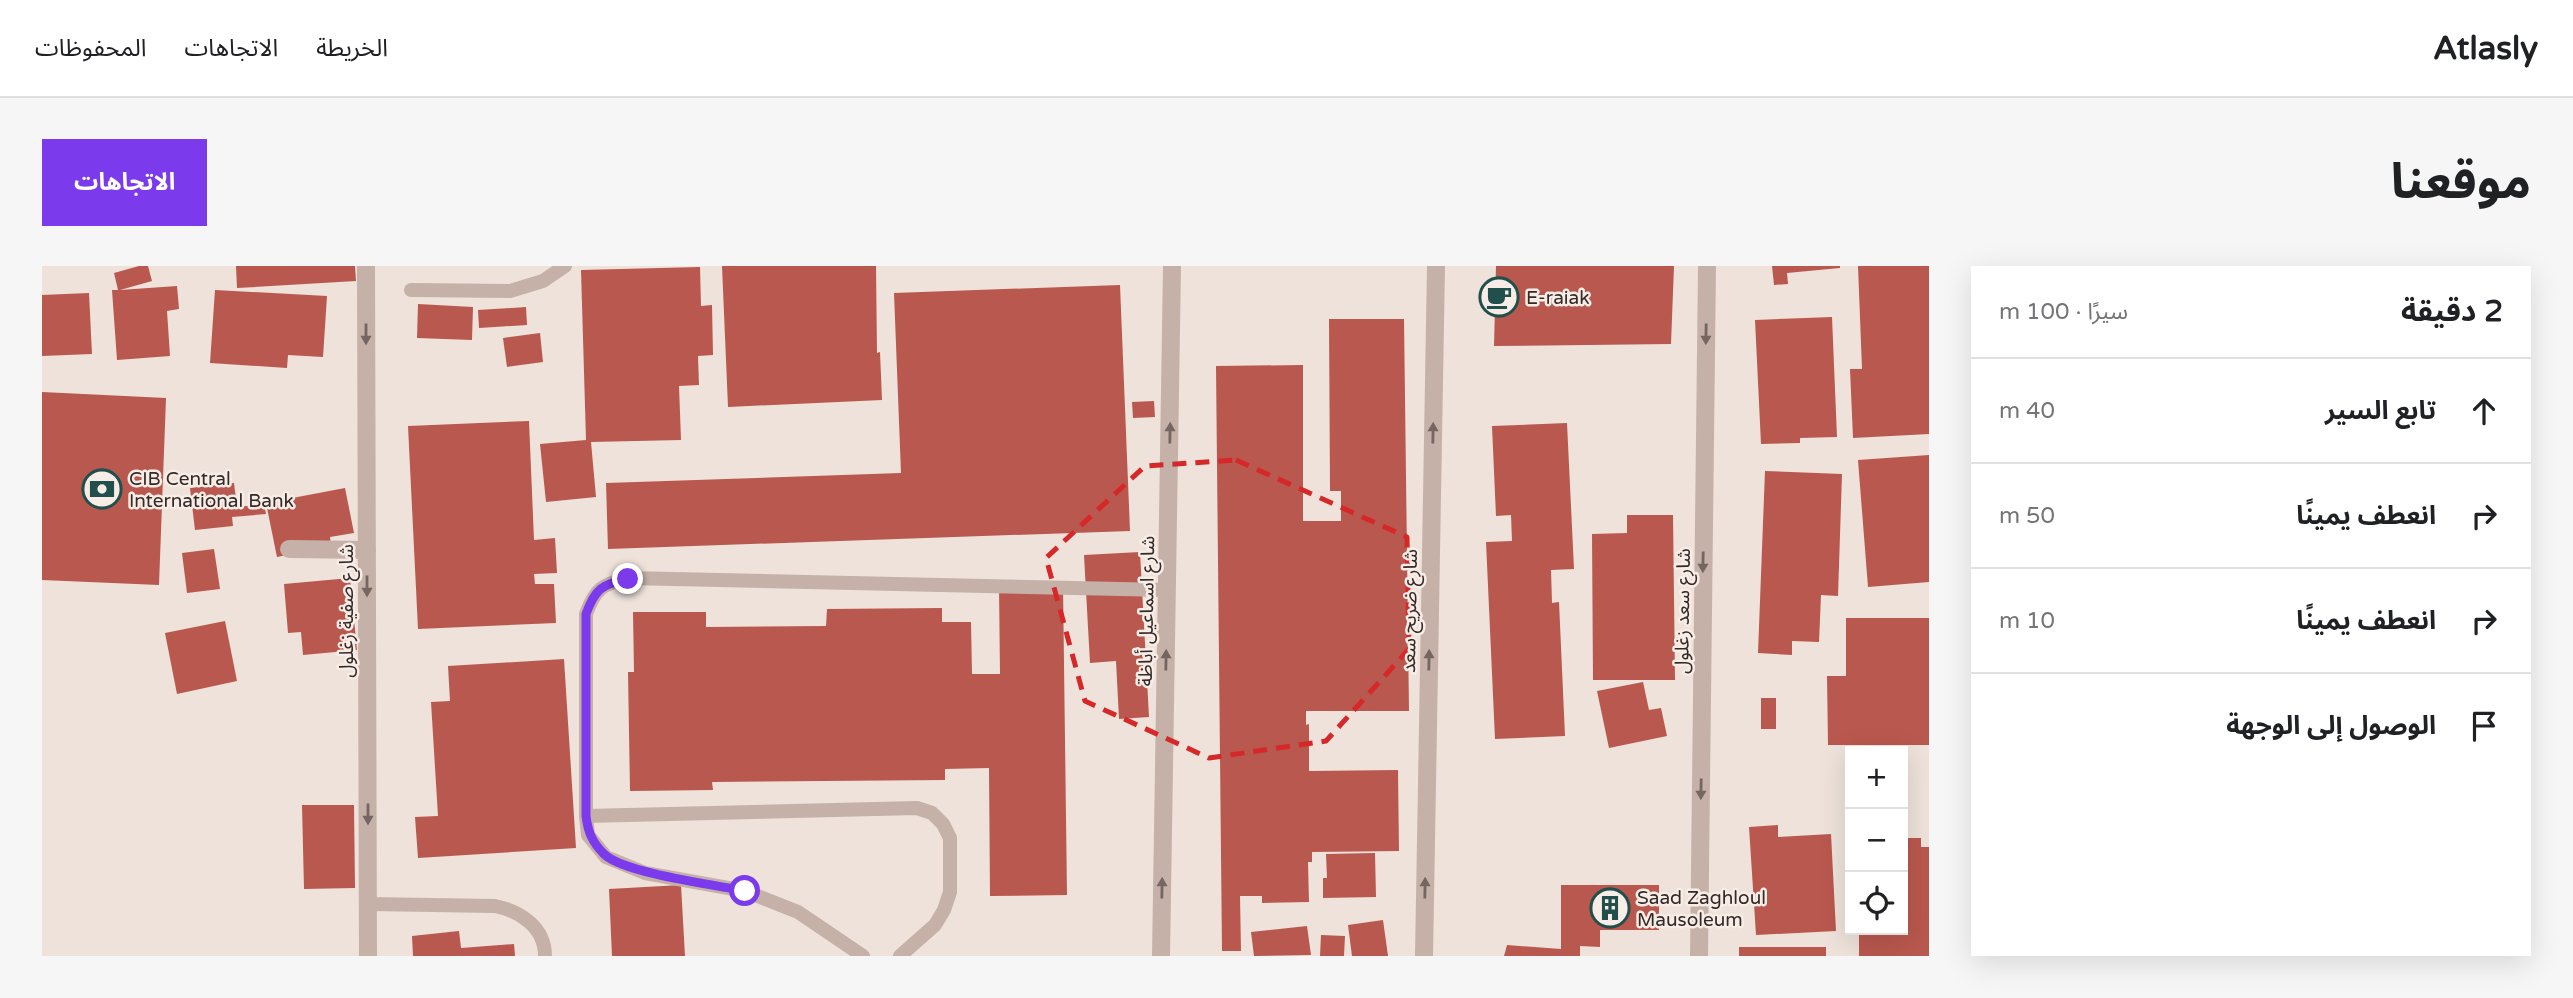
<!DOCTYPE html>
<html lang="ar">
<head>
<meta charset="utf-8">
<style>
  body { margin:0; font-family:"Varela Round","Noto Sans Arabic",sans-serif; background:#f6f6f6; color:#202124; direction:rtl }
  .controls { position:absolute; right:21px; bottom:21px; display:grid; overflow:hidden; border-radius:0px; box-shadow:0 7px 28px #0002 }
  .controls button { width:63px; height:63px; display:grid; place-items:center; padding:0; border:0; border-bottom:2px solid #e0e0e0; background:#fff; color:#202124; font:35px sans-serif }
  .stop { position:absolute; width:21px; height:21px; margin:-16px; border:5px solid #7c3aed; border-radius:50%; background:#fff }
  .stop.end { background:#7c3aed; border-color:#fff; box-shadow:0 2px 7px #0008 }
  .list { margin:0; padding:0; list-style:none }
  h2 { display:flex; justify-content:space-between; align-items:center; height:91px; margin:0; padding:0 28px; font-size:30px }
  h2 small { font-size:23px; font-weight:400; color:#757577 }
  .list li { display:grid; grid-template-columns:46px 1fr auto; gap:21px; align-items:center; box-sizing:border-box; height:105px; padding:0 28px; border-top:2px solid #e0e0e0 }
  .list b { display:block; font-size:26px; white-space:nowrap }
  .list em { font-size:23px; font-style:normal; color:#757577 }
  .icon { flex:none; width:38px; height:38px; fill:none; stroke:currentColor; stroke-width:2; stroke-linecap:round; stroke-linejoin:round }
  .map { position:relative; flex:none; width:1887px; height:690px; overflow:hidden; direction:ltr; border-radius:0px }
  header { display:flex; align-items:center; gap:42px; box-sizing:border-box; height:98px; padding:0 35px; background:#fff; border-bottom:2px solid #e0e0e0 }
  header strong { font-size:33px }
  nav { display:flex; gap:38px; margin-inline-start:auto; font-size:24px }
  .intro { display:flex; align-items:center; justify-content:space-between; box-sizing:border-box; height:168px; padding:0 42px }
  h1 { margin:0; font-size:49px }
  .button { padding:18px 32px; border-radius:0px; background:#7c3aed; color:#fff; font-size:24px; font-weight:700 }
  main { display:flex; gap:42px; padding:0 42px }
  aside { flex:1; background:#fff; border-radius:0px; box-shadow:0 7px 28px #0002 }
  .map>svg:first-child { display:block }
  .building { fill:#b9584e }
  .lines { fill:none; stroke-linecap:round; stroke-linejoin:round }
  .lane { stroke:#c5b1a8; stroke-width:14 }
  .street { stroke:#c5b1a8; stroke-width:18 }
  .oneway { fill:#756661 }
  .route { stroke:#7c3aed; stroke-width:9 }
  .marked { fill:none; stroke:#d62828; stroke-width:5; stroke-dasharray:14 9; stroke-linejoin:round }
  .labels { text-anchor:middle; stroke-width:5; stroke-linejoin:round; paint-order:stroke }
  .poi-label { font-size:19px; fill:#332927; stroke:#f7ede6; text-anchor:start }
  .street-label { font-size:19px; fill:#332927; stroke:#f7ede6 }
</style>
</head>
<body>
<header>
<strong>Atlasly</strong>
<nav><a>الخريطة</a><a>الاتجاهات</a><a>المحفوظات</a></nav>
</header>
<div class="intro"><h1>موقعنا</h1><a class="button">الاتجاهات</a></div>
<main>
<aside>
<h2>2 دقيقة<small>سيرًا · 100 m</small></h2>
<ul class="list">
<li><svg class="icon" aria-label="ahead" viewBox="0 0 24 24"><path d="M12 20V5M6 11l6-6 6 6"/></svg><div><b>تابع السير</b></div><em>40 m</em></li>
<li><svg class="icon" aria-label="right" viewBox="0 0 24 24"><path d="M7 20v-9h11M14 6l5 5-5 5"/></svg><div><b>انعطف يمينًا</b></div><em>50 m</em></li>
<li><svg class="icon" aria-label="right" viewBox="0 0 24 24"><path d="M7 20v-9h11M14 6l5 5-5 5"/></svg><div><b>انعطف يمينًا</b></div><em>10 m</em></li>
<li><svg class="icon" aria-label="arrive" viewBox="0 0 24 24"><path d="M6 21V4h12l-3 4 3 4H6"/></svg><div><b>الوصول إلى الوجهة</b></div></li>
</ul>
</aside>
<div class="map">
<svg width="1887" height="690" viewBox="0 0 1887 690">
  <rect width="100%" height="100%" fill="#eee2da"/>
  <g class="building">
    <path d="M97 0H106L110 15 78 24 135 20 137 43 125 45 128 90 75 94 70 24H76L72 7Z"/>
    <path d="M194 0H313L314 15 195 22Z"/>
    <path d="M680 0H834L835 87 838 86 840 134 686 141Z"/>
    <path d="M1454 0H1632L1629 78 1452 80Z"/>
    <path d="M1730 0H1798V2L1745 7 1746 18 1732 19Z"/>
    <path d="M1816 0H1887V168L1811 172 1808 103H1820Z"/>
    <path d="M658 1 659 40 670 39 671 89 656 90 657 119 637 120 639 174 549 176 554 231 504 236 498 178 544 174 539 4Z"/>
    <path d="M1078 19 1088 265 566 283 564 217 859 207 852 27Z"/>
    <path d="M173 24 285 30 281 91 246 89 245 102 168 97Z"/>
    <path d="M47 27 50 88 0 90V29Z"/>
    <path d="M376 38 431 41 430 74 375 72Z"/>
    <path d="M484 41 485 59 437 62 436 44Z"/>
    <path d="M1790 51 1795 171 1758 172V177L1719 178 1713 54Z"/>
    <path d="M1287 53H1362L1367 445H1264V459L1267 458V505L1356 504 1357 585 1270 586V596H1266L1267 636 1220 637V630H1198L1199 685H1180L1174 100 1261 99V255H1299V225H1288Z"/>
    <path d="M498 67 501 96 465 101 461 72Z"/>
    <path d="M0 126 124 132 117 319 0 314Z"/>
    <path d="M1112 135 1113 151 1091 152 1090 136Z"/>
    <path d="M487 155 492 274 513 272 515 307 492 308 493 318H512L514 357 376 363 366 160Z"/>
    <path d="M1525 157 1532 303 1509 304 1510 337 1517 336 1523 470 1453 473 1444 276 1470 275 1469 249 1454 250 1450 160Z"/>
    <path d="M1887 189V316L1826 321 1816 194Z"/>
    <path d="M1723 205 1800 208 1796 330 1779 329 1777 376 1750 375V389L1716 387Z"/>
    <path d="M192 217 195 241 222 238 224 248 190 251 191 260 153 264 148 222Z"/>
    <path d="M303 222 312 267 288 271 289 280 235 291 224 237Z"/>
    <path d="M1585 249H1631L1633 414H1551L1550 268 1585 267Z"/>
    <path d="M172 283 178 323 145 327 140 287Z"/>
    <path d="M1098 286 1107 451 1077 453 1074 395 1048 397 1042 289Z"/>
    <path d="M308 312 315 384 261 389 259 366 246 367 242 318Z"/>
    <path d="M957 320H1021L1025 629 948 630 947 502 903 503V514L670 516 671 524 588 525 586 406H592L591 346H664V361L784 360 785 343 900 342V356H929L930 408H958Z"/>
    <path d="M1804 352H1887V479H1786L1785 410H1804Z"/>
    <path d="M183 355 195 415 135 428 123 367Z"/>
    <path d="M522 393 534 582 376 592 373 551 396 550 389 436 408 435 406 400Z"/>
    <path d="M1601 416 1607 444 1619 442 1625 470 1567 482 1555 425Z"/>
    <rect x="1719" y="432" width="15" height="31"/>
    <path d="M260 539H312L313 622 262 623Z"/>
    <path d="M1736 559V571L1789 568 1794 665 1714 669 1707 561Z"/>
    <path d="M1861 572H1879V581H1887V690H1817V664H1861Z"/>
    <path d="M1333 587 1334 631 1281 632V612H1285L1284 588Z"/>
    <path d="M639 619 643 690H570L567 623Z"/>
    <path d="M1519 619H1617V664H1558V681L1538 680V690H1462L1465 679 1519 683Z"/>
    <path d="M1341 654 1346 690H1310L1306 659Z"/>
    <path d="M1265 660 1269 689 1212 690 1209 666Z"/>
    <path d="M417 665 419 682 472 678 473 690H371L370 670Z"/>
    <path d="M1279 669 1303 670 1302 690H1278Z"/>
    <rect x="1697" y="681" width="87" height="9"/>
  </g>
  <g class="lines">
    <g class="lane">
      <path d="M369 24 468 25 501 15 523 0"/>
      <path d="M544 550 875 542 890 547 901 558 908 572V626L902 644 893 659 858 690"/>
      <path d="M326 638 453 640C478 645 503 661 503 690"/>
      <path d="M821 690 756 646 703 625 603 607 564 591 546 569 544 550V348C553 323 560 318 586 312L1125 324"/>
    </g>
    <g class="street">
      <path d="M324 0 326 690"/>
      <path d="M247 283 325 284"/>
      <path d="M1119 690 1130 0"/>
      <path d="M1382 690 1394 0"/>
      <path d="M1657 690 1665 0"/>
    </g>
  </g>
  <defs><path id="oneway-solid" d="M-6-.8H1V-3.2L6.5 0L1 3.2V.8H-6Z" transform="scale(1.75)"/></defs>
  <g class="oneway">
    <use href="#oneway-solid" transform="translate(324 68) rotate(90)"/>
    <use href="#oneway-solid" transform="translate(1664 68) rotate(91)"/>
    <use href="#oneway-solid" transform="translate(1128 167) rotate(-89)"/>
    <use href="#oneway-solid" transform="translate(1391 167) rotate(-89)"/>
    <use href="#oneway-solid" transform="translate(1661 296) rotate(91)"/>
    <use href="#oneway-solid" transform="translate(325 320) rotate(90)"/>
    <use href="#oneway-solid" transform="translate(1124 394) rotate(-89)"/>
    <use href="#oneway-solid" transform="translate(1387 394) rotate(-89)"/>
    <use href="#oneway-solid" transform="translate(1659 523) rotate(91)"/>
    <use href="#oneway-solid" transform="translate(326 548) rotate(90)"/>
    <use href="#oneway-solid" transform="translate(1120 622) rotate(-89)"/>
    <use href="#oneway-solid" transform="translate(1383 622) rotate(-89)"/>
  </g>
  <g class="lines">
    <path class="route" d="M586 313C560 318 553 323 544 348V550C546 566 550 576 562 588 581 607 673 619 703 625"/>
  </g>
  <path class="marked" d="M1194 194 1365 271 1367 383 1284 475 1167 492 1043 435 1004 292 1103 200Z"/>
  <defs>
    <g id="cafe-ring" transform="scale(2.0125)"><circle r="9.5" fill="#f7ede6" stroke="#214f4c" stroke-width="1.5"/><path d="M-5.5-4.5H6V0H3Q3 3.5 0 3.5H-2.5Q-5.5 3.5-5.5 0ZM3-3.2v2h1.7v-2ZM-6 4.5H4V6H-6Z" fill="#214f4c"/></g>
    <g id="bank-ring" transform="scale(2.0125)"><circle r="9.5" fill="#f7ede6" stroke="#214f4c" stroke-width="1.5"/><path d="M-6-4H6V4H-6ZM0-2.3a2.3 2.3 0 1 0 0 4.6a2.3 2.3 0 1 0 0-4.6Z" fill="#214f4c"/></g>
    <g id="building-ring" transform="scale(2.0125)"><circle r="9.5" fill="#f7ede6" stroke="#214f4c" stroke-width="1.5"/><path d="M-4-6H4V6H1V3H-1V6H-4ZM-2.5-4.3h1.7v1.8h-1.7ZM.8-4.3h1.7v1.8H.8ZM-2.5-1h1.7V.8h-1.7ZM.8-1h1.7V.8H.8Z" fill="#214f4c"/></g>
  </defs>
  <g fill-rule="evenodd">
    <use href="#cafe-ring" x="1457" y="31"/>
    <use href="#bank-ring" x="60" y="223"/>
    <use href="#building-ring" x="1568" y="642"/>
  </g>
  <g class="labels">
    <g class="poi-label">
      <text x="1484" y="38">E-raiak</text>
      <text x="87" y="219">CIB Central<tspan x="87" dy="22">International Bank</tspan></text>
      <text x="1595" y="638">Saad Zaghloul<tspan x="1595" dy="22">Mausoleum</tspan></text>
    </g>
    <g class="street-label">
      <text transform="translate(304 345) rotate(-90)" y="7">شارع صفية زغلول</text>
      <text transform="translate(1104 345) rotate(-89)" y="7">شارع اسماعيل أباظة</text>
      <text transform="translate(1367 345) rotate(-89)" y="7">شارع ضريح سعد</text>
      <text transform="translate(1640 345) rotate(-89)" y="7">شارع سعد زغلول</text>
    </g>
  </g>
</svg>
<div class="controls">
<button>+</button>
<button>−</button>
<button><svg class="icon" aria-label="locate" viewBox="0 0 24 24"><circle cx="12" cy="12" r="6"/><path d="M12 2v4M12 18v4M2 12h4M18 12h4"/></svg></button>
</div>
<div class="stop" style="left:703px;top:625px"></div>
<div class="stop end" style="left:586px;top:313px"></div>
</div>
</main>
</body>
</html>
